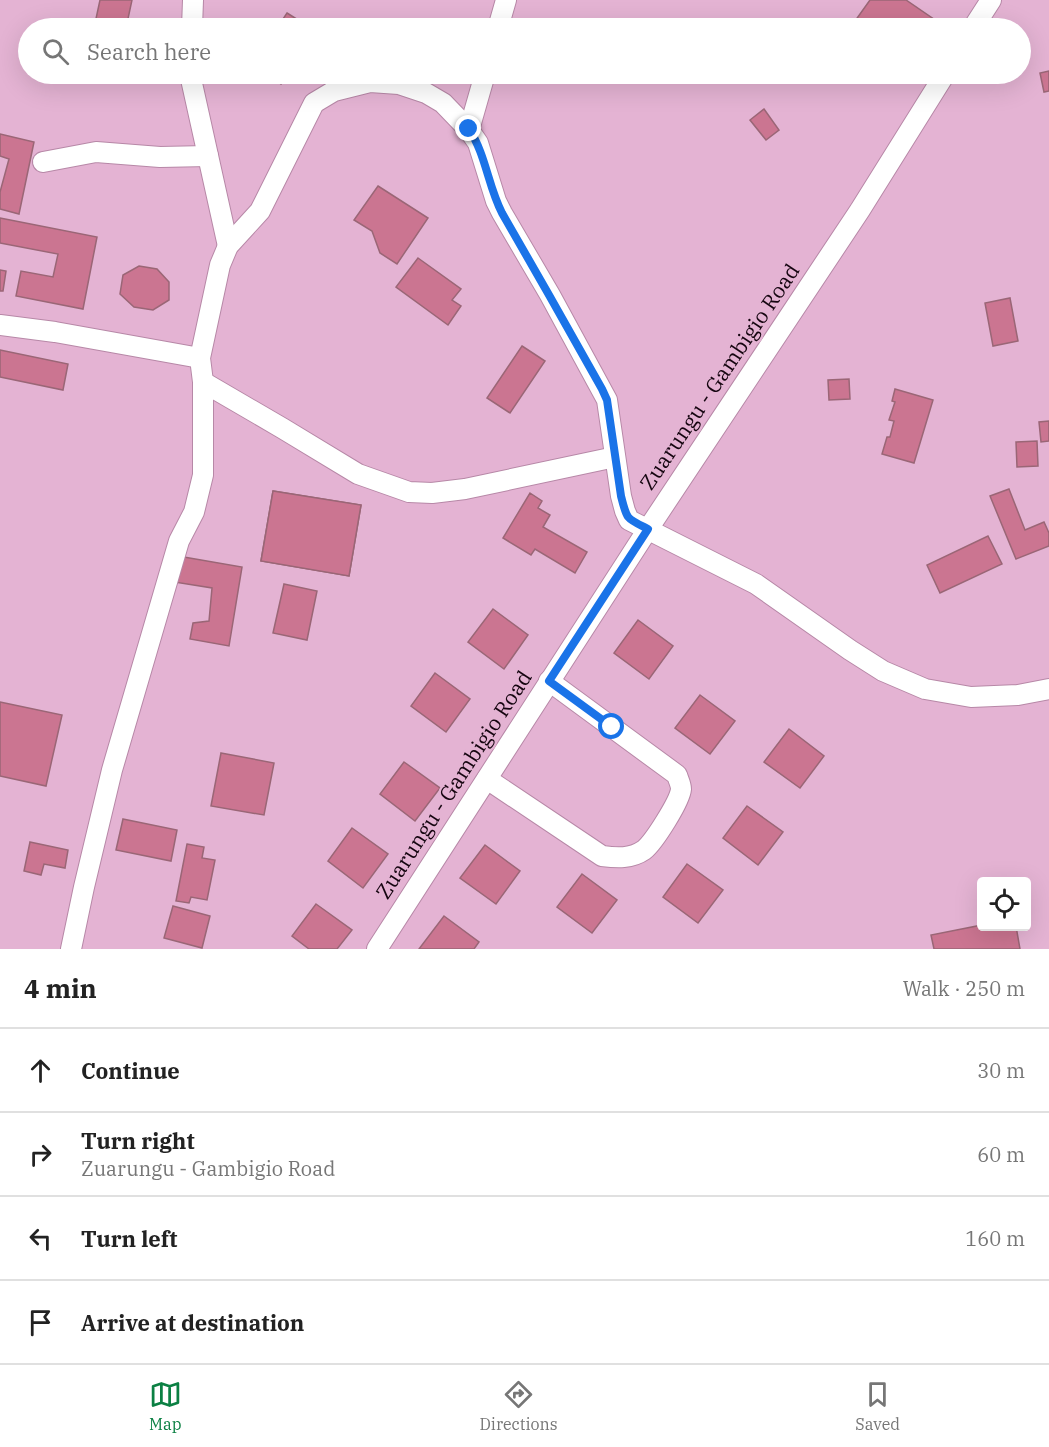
<!DOCTYPE html>
<html lang="en">
<head>
<meta charset="utf-8">
<style>
  body { margin:0; font-family:"IBM Plex Serif",serif; background:#f6f6f6; color:#222 }
  .controls { position:absolute; right:18px; bottom:18px; display:grid; overflow:hidden; border-radius:6px; box-shadow:0 6px 24px #0002 }
  .controls button { width:54px; height:54px; display:grid; place-items:center; padding:0; border:0; border-bottom:2px solid #e0e0e0; background:#fff; color:#222; font:30px sans-serif }
  .stop { position:absolute; width:18px; height:18px; margin:-14px; border:4px solid #1a73e8; border-radius:50%; background:#fff }
  .stop.end { background:#1a73e8; border-color:#fff; box-shadow:0 2px 6px #0008 }
  .list { margin:0; padding:0; list-style:none }
  h2 { display:flex; justify-content:space-between; align-items:center; height:78px; margin:0; padding:0 24px; font-size:26px }
  h2 small { font-size:20px; font-weight:400; color:#767676 }
  .list li { display:grid; grid-template-columns:39px 1fr auto; gap:18px; align-items:center; box-sizing:border-box; height:84px; padding:0 24px; border-top:2px solid #e0e0e0 }
  .list b { display:block; font-size:22px; white-space:nowrap }
  .list p { margin:0; font-size:20px; white-space:nowrap; color:#767676 }
  .list em { font-size:20px; font-style:normal; color:#767676 }
  .icon { flex:none; width:33px; height:33px; fill:none; stroke:currentColor; stroke-width:2; stroke-linecap:round; stroke-linejoin:round }
  .map { position:relative; flex:none; width:1049px; height:949px; overflow:hidden }
  .search { position:absolute; background:#fff; box-shadow:0 6px 24px #0002; left:18px; right:18px; top:18px; height:66px; display:flex; align-items:center; gap:15px; box-sizing:border-box; padding:0 21px; border-radius:33px; color:#767676; font-size:22px }
  .sheet { height:414px; background:#fff }
  nav { display:flex; justify-content:space-around; align-items:center; box-sizing:border-box; height:84px; border-top:2px solid #e0e0e0; background:#fff; font-size:16px; color:#767676 }
  nav a { display:grid; justify-items:center; gap:3px }
  nav .on { color:#0b8043 }
  .map>svg:first-child { display:block }
  .building { fill:#cb7591; stroke:#9a6676; stroke-width:1.5; fill-rule:evenodd }
  .lines { fill:none; stroke-linecap:round; stroke-linejoin:round }
  .minor-casing { stroke:#b788a7; stroke-width:22 }
  .minor { stroke:#fff; stroke-width:20 }
  .route { stroke:#1a73e8; stroke-width:8 }
  .labels { text-anchor:middle; stroke-width:4.5; stroke-linejoin:round; paint-order:stroke }
  .street-label { font-size:21px; fill:#150510; stroke:#e4b3d3 }
</style>
</head>
<body>
<div class="map">
<svg width="1049" height="949" viewBox="0 0 1049 949">
  <rect width="100%" height="100%" fill="#e4b3d3"/>
  <g class="building">
    <path d="M100 0H132L126 28H94Z"/>
    <path d="M870 0H906L938 22 934 28H850Z"/>
    <path d="M287 13 311 28H277Z"/>
    <path d="M1049 71V91L1044 92 1040 73Z"/>
    <path d="M265 74H287L281 84Z"/>
    <path d="M764 109 779 130 766 140 750 120Z"/>
    <path d="M0 134 34 142 19 214 0 209V192L9 159 0 156Z"/>
    <path d="M378 186 428 218 397 264 380 253 372 231 354 220Z"/>
    <path d="M0 218 97 237 83 309 16 296 21 271 53 277 58 254 0 243Z"/>
    <path d="M418 258 461 289 452 300 461 306 448 325 396 287Z"/>
    <path d="M139 266 157 269 169 282V300L153 310 134 307 120 294 123 275Z"/>
    <path d="M0 270 6 271 3 291H0Z"/>
    <path d="M1010 298 1018 341 993 346 985 303Z"/>
    <path d="M522 346 545 361 510 413 487 398Z"/>
    <path d="M0 350 68 364 63 390 0 377Z"/>
    <path d="M849 379 850 399 829 400 828 380Z"/>
    <path d="M895 389 933 400 914 463 882 454 887 437H890L894 421 889 420 895 402 892 401Z"/>
    <path d="M1049 421V441L1041 442 1039 422Z"/>
    <path d="M1037 441 1038 466 1017 467 1016 442Z"/>
    <path d="M1009 489 1025 530 1044 522 1049 533V546L1016 559 990 496Z"/>
    <path d="M273 491 361 505 349 576 261 561ZM291 512 332 519 325 557 284 550Z"/>
    <path d="M273 491 361 505 349 576 261 561Z"/>
    <path d="M530 493 542 501 538 508 550 515 543 527 587 552 575 573 535 549 531 555 503 538Z"/>
    <path d="M988 536 1002 564 940 593 927 565Z"/>
    <path d="M178 556 242 567 229 646 190 639 193 623 209 621 212 588 174 582Z"/>
    <path d="M284 584 317 591 307 640 273 633Z"/>
    <path d="M493 609 528 635 504 669 468 642Z"/>
    <path d="M638 620 673 646 649 679 614 653Z"/>
    <path d="M435 673 470 699 446 732 411 706Z"/>
    <path d="M700 695 735 721 710 754 675 728Z"/>
    <path d="M0 702 62 715 46 786 0 776Z"/>
    <path d="M789 729 824 756 800 788 764 762Z"/>
    <path d="M221 753 274 763 264 815 211 806Z"/>
    <path d="M404 762 440 788 415 821 380 794Z"/>
    <path d="M747 806 783 832 758 865 723 838Z"/>
    <path d="M123 819 177 830 171 861 116 850Z"/>
    <path d="M352 828 388 854 363 888 328 861Z"/>
    <path d="M30 842 68 850 65 868 44 864 41 875 24 871Z"/>
    <path d="M187 844 204 847 202 858 215 860 207 900 191 897 189 903 176 901Z"/>
    <path d="M485 845 520 871 496 904 460 878Z"/>
    <path d="M687 864 723 890 698 923 663 897Z"/>
    <path d="M582 874 617 900 592 933 557 907Z"/>
    <path d="M316 904 352 930 337 949H309L292 936Z"/>
    <path d="M173 906 210 916 202 948 164 938Z"/>
    <path d="M444 916 479 942 474 949H419Z"/>
    <path d="M982 925V926H1016L1020 949H934L931 935Z"/>
  </g>
  <g class="lines">
    <g class="minor-casing">
      <g id="minor">
        <path d="M192 28 193 0"/>
        <path d="M498 28 506 0"/>
        <path d="M973 28 991 0"/>
        <path d="M191 74V79L228 246"/>
        <path d="M469 130 485 74"/>
        <path d="M43 162 96 152 160 157 208 156"/>
        <path d="M0 325 55 332 200 358"/>
        <path d="M203 382 282 428 358 474 409 492 432 493 465 489 615 457"/>
        <path d="M487 779 602 856C617 858 631 859 644 850 654 842 680 801 681 789 681 784 678 779 677 775L549 681"/>
        <path d="M71 949 84 887 112 770 179 541 194 512 203 475V382L200 358 220 265 228 246 260 211 314 103 334 91 370 82 399 84 426 93 443 103 469 130 478 143 496 201 502 213 550 295 607 400 621 496 625 511 629 520 756 584 850 650 883 671 925 689 971 697 1018 695 1049 689"/>
        <path d="M377 949 648 529 860 210 945 74"/>
      </g>
    </g>
    <use href="#minor" class="minor"/>
  </g>
  <g class="lines">
    <path class="route" d="M469 129C486 155 488 186 502 213L549 295 602 389 607 400 621 496C627 520 626 518 648 529L549 681 612 727"/>
  </g>
  <g class="labels">
    <g class="street-label">
      <text transform="translate(720 377) rotate(-56)" y="7">Zuarungu - Gambigio Road</text>
      <text transform="translate(454 785) rotate(-57)" y="7">Zuarungu - Gambigio Road</text>
    </g>
  </g>
</svg>
<div class="controls">
<button><svg class="icon" aria-label="locate" viewBox="0 0 24 24"><circle cx="12" cy="12" r="6"/><path d="M12 2v4M12 18v4M2 12h4M18 12h4"/></svg></button>
</div>
<div class="stop" style="left:612px;top:727px"></div>
<div class="stop end" style="left:469px;top:129px"></div>
<div class="search"><svg class="icon" aria-label="search" viewBox="0 0 24 24"><circle cx="10" cy="10" r="6"/><path d="M15 15l6 6"/></svg>Search here</div>
</div>
<section class="sheet">
<h2>4 min<small>Walk · 250 m</small></h2>
<ul class="list">
<li><svg class="icon" aria-label="ahead" viewBox="0 0 24 24"><path d="M12 20V5M6 11l6-6 6 6"/></svg><div><b>Continue</b></div><em>30 m</em></li>
<li><svg class="icon" aria-label="right" viewBox="0 0 24 24"><path d="M7 20v-9h11M14 6l5 5-5 5"/></svg><div><b>Turn right</b><p>Zuarungu - Gambigio Road</p></div><em>60 m</em></li>
<li><svg class="icon" aria-label="left" viewBox="0 0 24 24"><path d="M17 20v-9H6M10 6l-5 5 5 5"/></svg><div><b>Turn left</b></div><em>160 m</em></li>
<li><svg class="icon" aria-label="arrive" viewBox="0 0 24 24"><path d="M6 21V4h12l-3 4 3 4H6"/></svg><div><b>Arrive at destination</b></div></li>
</ul>
</section>
<nav>
<a class="on"><svg class="icon" aria-label="map" viewBox="0 0 24 24"><path d="M3 6l6-2 6 2 6-2v14l-6 2-6-2-6 2zM9 4v14M15 6v14"/></svg>Map</a>
<a><svg class="icon" aria-label="directions" viewBox="0 0 24 24"><path d="M12 3l9 9-9 9-9-9zM9 14v-3h6M13 9l2 2-2 2"/></svg>Directions</a>
<a><svg class="icon" aria-label="saved" viewBox="0 0 24 24"><path d="M7 4h10v16l-5-4-5 4z"/></svg>Saved</a>
</nav>
</body>
</html>
